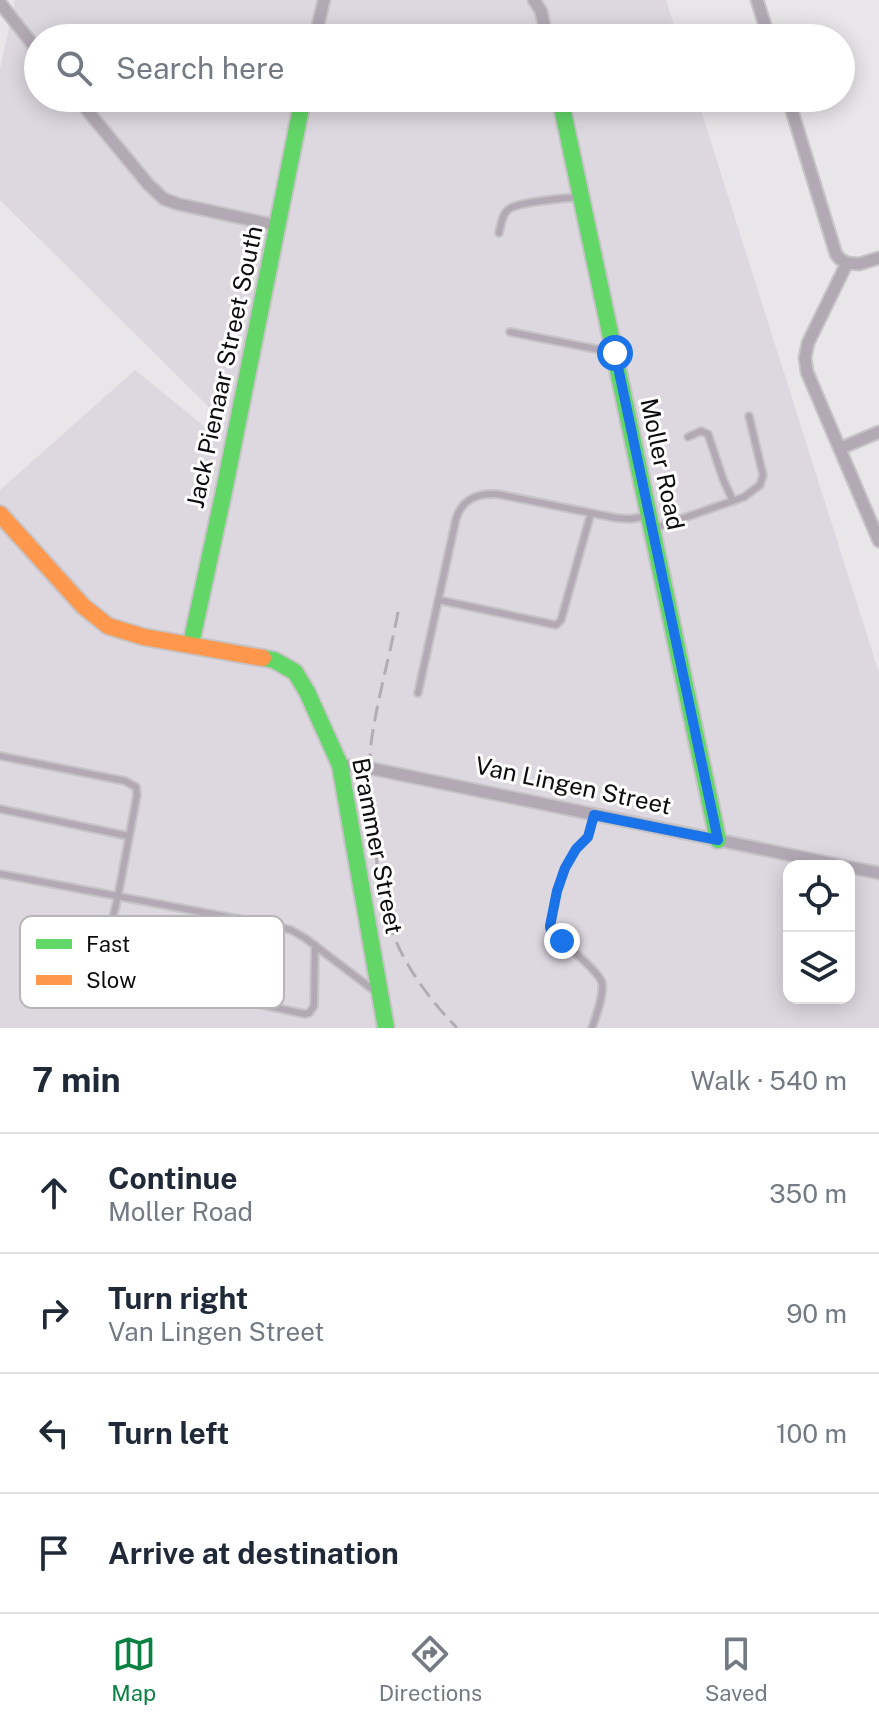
<!DOCTYPE html>
<html lang="en">
<head>
<meta charset="utf-8">
<style>
  body { margin:0; font-family:"Public Sans",sans-serif; background:#f6f6f7; color:#1f2937 }
  .controls { position:absolute; right:24px; bottom:24px; display:grid; overflow:hidden; border-radius:16px; box-shadow:0 4px 20px #0003 }
  .controls button { width:72px; height:72px; display:grid; place-items:center; padding:0; border:0; border-bottom:2px solid #e0e1e3; background:#fff; color:#1f2937; font:40px sans-serif }
  .stop { position:absolute; width:24px; height:24px; margin:-18px; border:6px solid #1a73e8; border-radius:50%; background:#fff }
  .stop.end { background:#1a73e8; border-color:#fff; box-shadow:0 2px 8px #0008 }
  .list { margin:0; padding:0; list-style:none }
  h2 { display:flex; justify-content:space-between; align-items:center; height:104px; margin:0; padding:0 32px; font-size:34px }
  h2 small { font-size:26px; font-weight:400; color:#747a83 }
  .list li { display:grid; grid-template-columns:52px 1fr auto; gap:24px; align-items:center; box-sizing:border-box; height:120px; padding:0 32px; border-top:2px solid #e0e1e3 }
  .list b { display:block; font-size:30px; white-space:nowrap }
  .list p { margin:0; font-size:26px; white-space:nowrap; color:#747a83 }
  .list em { font-size:26px; font-style:normal; color:#747a83 }
  .icon { flex:none; width:44px; height:44px; fill:none; stroke:currentColor; stroke-width:2; stroke-linecap:round; stroke-linejoin:round }
  .map { position:relative; flex:none; width:879px; height:1028px; overflow:hidden }
  .search { position:absolute; background:#fff; box-shadow:0 4px 20px #0003; left:24px; right:24px; top:24px; height:88px; display:flex; align-items:center; gap:20px; box-sizing:border-box; padding:0 28px; border-radius:44px; color:#747a83; font-size:30px }
  .sheet { height:584px; background:#fff }
  nav { display:flex; justify-content:space-around; align-items:center; box-sizing:border-box; height:112px; border-top:2px solid #e0e1e3; background:#fff; font-size:22px; color:#747a83 }
  nav a { display:grid; justify-items:center; gap:4px }
  nav .on { color:#0b8043 }
  .map>svg:first-child { display:block }
  .built { fill:#ddd7df; fill-rule:evenodd }
  .lines { fill:none; stroke-linecap:round; stroke-linejoin:round }
  .lane-casing { stroke:#c6c4c6; stroke-width:10 }
  .street-casing { stroke:#c6c4c6; stroke-width:15 }
  .fast-casing { stroke:#c6c4c6; stroke-width:20 }
  .slow-casing { stroke:#c6c4c6; stroke-width:20 }
  .lane { stroke:#b2a9b4; stroke-width:6 }
  .street { stroke:#b2a9b4; stroke-width:11 }
  .fast { stroke:#63d668; stroke-width:16 }
  .slow { stroke:#ff974d; stroke-width:16 }
  .rail { stroke:#b2acb3; stroke-width:3; stroke-dasharray:16 8; stroke-linecap:butt }
  .route { stroke:#1a73e8; stroke-width:10 }
  .labels { text-anchor:middle; stroke-width:6; stroke-linejoin:round; paint-order:stroke }
  .street-label { font-size:24px; fill:#0d0c0e; stroke:#fff }
  .key { fill:#fff; stroke:#b6b6b7; stroke-width:2 }
  .key-label { font-size:22px; fill:#0d0c0e }
</style>
</head>
<body>
<div class="map">
<svg width="879" height="1028" viewBox="0 0 879 1028">
  <rect width="100%" height="100%" fill="#e9e6ea"/>
  <path class="built" d="M15 0H666L678 38H38V98H697L879 673V1028H0V490L135 370 215 435 218 416 0 200V69ZM789 866H849V998H789Z"/>
  <g class="lines">
    <g class="lane-casing">
      <g id="lane">
        <path d="M499 233C501 225 502 214 509 209 518 202 566 198 580 197"/>
        <path d="M510 332 611 352"/>
        <path d="M688 437 701 431 708 434 723 479 733 501"/>
        <path d="M655 528 744 497 760 485 763 475 749 416"/>
        <path d="M439 600 556 625 561 620 591 513"/>
        <path d="M418 693 456 519C462 499 477 493 497 494L616 518 630 519 649 516"/>
        <path d="M0 756 125 781 136 787 137 795 118 896 104 955 106 966 112 973 305 1014 309 1013 314 1006 315 945"/>
        <path d="M0 809 128 836"/>
        <path d="M0 874 265 924 291 930 305 938 376 992"/>
        <path d="M592 1028C596 1016 604 996 602 983 600 972 561 941 551 931L550 926 557 891 565 868 576 849 588 837 594 815"/>
      </g>
    </g>
    <g class="street-casing">
      <g id="street">
        <path d="M534 0 541 11 547 38"/>
        <path d="M757 0 769 38"/>
        <path d="M0 3 38 51"/>
        <path d="M315 38 324 0"/>
        <path d="M77 98 148 184 164 199 178 204 278 226"/>
        <path d="M788 98 836 254 840 259 847 263"/>
        <path d="M847 263 808 343 805 358 807 372 879 541"/>
        <path d="M847 263 859 264 879 258"/>
        <path d="M841 448 879 432"/>
        <path d="M340 765 369 768 844 866"/>
        <path d="M849 867 879 873"/>
      </g>
    </g>
    <g class="fast-casing">
      <g id="fast">
        <path d="M560 98 718 840"/>
        <path d="M191 644 224 491 303 98"/>
        <path d="M263 658 274 660 295 672 307 692 340 765 386 1028"/>
      </g>
    </g>
    <g class="slow-casing">
      <path id="slow" d="M0 514 83 606 108 626 144 637 263 658"/>
    </g>
    <use href="#lane" class="lane"/>
    <use href="#street" class="street"/>
    <use href="#fast" class="fast"/>
    <use href="#slow" class="slow"/>
    <path class="rail" d="M398 612C390 656 377 699 371 744 368 773 371 801 374 830 376 854 378 879 383 903 394 951 423 993 457 1028"/>
  </g>
  <g class="lines">
    <path class="route" d="M562 941 551 931 550 926 557 891 565 868 576 849 588 837 594 815 718 840 615 353"/>
  </g>
  <g class="labels">
    <g class="street-label">
      <text transform="translate(225 367) rotate(-78)" y="8">Jack Pienaar Street South</text>
      <text transform="translate(662 464) rotate(78)" y="8">Moller Road</text>
      <text transform="translate(573 786) rotate(12)" y="8">Van Lingen Street</text>
      <text transform="translate(377 846) rotate(79)" y="8">Brammer Street</text>
    </g>
  </g>
  <rect x="20" y="916" width="264" height="92" rx="12" class="key"/>
  <rect x="36" y="939" width="36" height="10" fill="#63d668"/>
  <rect x="36" y="975" width="36" height="10" fill="#ff974d"/>
  <g class="key-label">
    <text x="86" y="952">Fast</text>
    <text x="86" y="988">Slow</text>
  </g>
</svg>
<div class="controls">
<button><svg class="icon" aria-label="locate" viewBox="0 0 24 24"><circle cx="12" cy="12" r="6"/><path d="M12 2v4M12 18v4M2 12h4M18 12h4"/></svg></button>
<button><svg class="icon" aria-label="layers" viewBox="0 0 24 24"><path d="M12 4l9 5-9 5-9-5zM3 14l9 5 9-5"/></svg></button>
</div>
<div class="stop" style="left:615px;top:353px"></div>
<div class="stop end" style="left:562px;top:941px"></div>
<div class="search"><svg class="icon" aria-label="search" viewBox="0 0 24 24"><circle cx="10" cy="10" r="6"/><path d="M15 15l6 6"/></svg>Search here</div>
</div>
<section class="sheet">
<h2>7 min<small>Walk · 540 m</small></h2>
<ul class="list">
<li><svg class="icon" aria-label="ahead" viewBox="0 0 24 24"><path d="M12 20V5M6 11l6-6 6 6"/></svg><div><b>Continue</b><p>Moller Road</p></div><em>350 m</em></li>
<li><svg class="icon" aria-label="right" viewBox="0 0 24 24"><path d="M7 20v-9h11M14 6l5 5-5 5"/></svg><div><b>Turn right</b><p>Van Lingen Street</p></div><em>90 m</em></li>
<li><svg class="icon" aria-label="left" viewBox="0 0 24 24"><path d="M17 20v-9H6M10 6l-5 5 5 5"/></svg><div><b>Turn left</b></div><em>100 m</em></li>
<li><svg class="icon" aria-label="arrive" viewBox="0 0 24 24"><path d="M6 21V4h12l-3 4 3 4H6"/></svg><div><b>Arrive at destination</b></div></li>
</ul>
</section>
<nav>
<a class="on"><svg class="icon" aria-label="map" viewBox="0 0 24 24"><path d="M3 6l6-2 6 2 6-2v14l-6 2-6-2-6 2zM9 4v14M15 6v14"/></svg>Map</a>
<a><svg class="icon" aria-label="directions" viewBox="0 0 24 24"><path d="M12 3l9 9-9 9-9-9zM9 14v-3h6M13 9l2 2-2 2"/></svg>Directions</a>
<a><svg class="icon" aria-label="saved" viewBox="0 0 24 24"><path d="M7 4h10v16l-5-4-5 4z"/></svg>Saved</a>
</nav>
</body>
</html>
